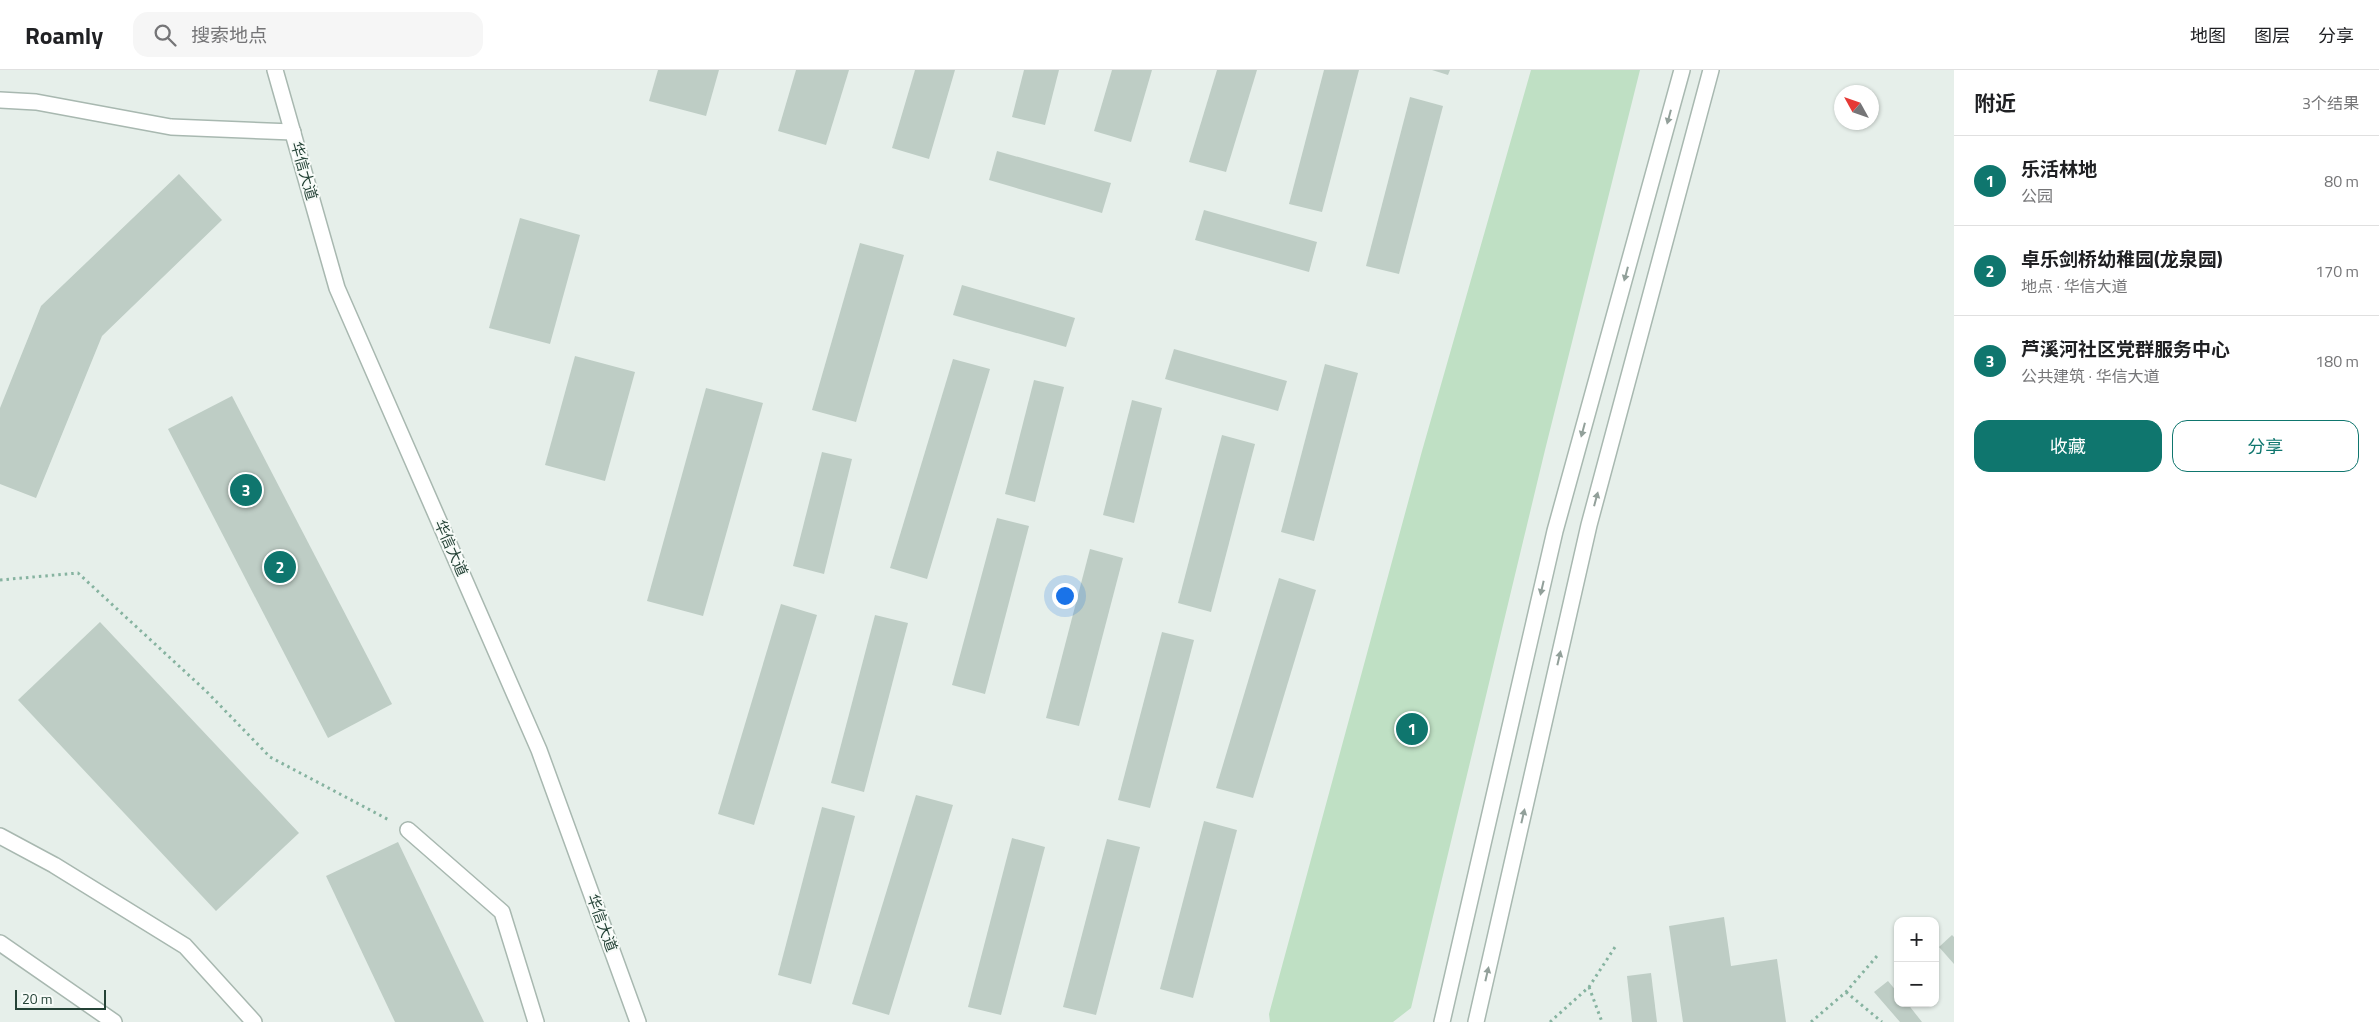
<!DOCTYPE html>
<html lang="zh">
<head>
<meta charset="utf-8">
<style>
  body { margin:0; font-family:"Titillium Web","Noto Sans SC",sans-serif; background:#f6f6f6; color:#202124 }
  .controls { position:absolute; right:15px; bottom:15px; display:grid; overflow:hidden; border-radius:10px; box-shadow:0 1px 4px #0004 }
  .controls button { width:45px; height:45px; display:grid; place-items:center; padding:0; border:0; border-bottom:1px solid #e0e0e0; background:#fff; color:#202124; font:25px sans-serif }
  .compass { position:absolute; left:1834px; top:15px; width:45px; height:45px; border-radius:50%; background:#fff; box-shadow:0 1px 4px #0004; rotate:310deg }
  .scale { position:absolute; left:15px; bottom:12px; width:91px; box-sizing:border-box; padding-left:5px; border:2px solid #244236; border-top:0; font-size:14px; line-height:18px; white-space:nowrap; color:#244236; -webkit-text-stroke:4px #f7fbf8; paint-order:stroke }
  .you { position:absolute; left:1064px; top:525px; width:18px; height:18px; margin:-12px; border:4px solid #fff; border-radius:50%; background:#1a73e8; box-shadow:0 0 0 8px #1a73e833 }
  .badge { display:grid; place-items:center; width:32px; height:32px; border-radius:50%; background:#0f766e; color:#fff; font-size:16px; font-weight:700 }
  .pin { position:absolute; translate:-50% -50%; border:2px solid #fff; box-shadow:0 1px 5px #0006 }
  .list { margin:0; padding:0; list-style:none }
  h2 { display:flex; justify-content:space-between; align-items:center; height:65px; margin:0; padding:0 20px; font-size:21px }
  h2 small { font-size:16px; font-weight:400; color:#757577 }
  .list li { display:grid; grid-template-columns:32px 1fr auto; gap:15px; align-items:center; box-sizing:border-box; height:90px; padding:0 20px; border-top:1px solid #e0e0e0 }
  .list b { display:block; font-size:19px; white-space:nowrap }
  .list p { margin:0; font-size:16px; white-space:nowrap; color:#757577 }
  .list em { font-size:16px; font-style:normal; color:#757577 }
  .actions { display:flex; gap:10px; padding:15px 20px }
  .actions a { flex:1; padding:11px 0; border:1px solid #0f766e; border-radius:15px; text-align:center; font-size:18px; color:#0f766e }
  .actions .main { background:#0f766e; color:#fff }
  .icon { flex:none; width:28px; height:28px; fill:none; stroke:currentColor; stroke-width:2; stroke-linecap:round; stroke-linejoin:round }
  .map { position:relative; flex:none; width:1954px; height:952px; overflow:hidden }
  header { display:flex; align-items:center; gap:30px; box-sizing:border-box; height:70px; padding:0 25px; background:#fff; border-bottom:1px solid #e0e0e0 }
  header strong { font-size:24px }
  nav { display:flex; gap:28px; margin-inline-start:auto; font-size:18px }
  .search { width:350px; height:45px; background:#f6f6f6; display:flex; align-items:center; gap:12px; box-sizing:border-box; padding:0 18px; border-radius:15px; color:#757577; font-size:19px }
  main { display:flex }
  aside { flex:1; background:#fff }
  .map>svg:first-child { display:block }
  .green { fill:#bfe0c4 }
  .building { fill:#becdc5 }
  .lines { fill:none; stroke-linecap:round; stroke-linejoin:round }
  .service-casing { stroke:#a8b8b0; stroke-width:18 }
  .tertiary-casing { stroke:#a8b8b0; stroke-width:18 }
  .path { stroke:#86b3a0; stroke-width:3; stroke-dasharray:2.5 4; stroke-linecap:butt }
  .service { stroke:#fff; stroke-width:15 }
  .tertiary { stroke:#fff; stroke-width:15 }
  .oneway { fill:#92a09a }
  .labels { text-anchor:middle; stroke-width:4; stroke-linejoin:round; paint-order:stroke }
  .street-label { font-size:15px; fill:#244236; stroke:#f7fbf8 }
</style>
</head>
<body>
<header>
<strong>Roamly</strong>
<div class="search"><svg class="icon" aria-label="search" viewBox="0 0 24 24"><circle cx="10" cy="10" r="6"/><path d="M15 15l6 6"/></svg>搜索地点</div>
<nav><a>地图</a><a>图层</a><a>分享</a></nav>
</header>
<main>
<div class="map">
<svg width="1954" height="952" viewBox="0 0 1954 952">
  <rect width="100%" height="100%" fill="#e6efea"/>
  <path class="green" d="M1531 0H1640L1545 380 1411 938 1393 952H1270L1269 944 1422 381Z"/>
  <g class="building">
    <path d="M658 0H719L706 46 649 31Z"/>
    <path d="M796 0H849L826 75 778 61Z"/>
    <path d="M915 0H955L929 89 892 78Z"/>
    <path d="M1024 0H1059L1045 55 1012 47Z"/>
    <path d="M1112 0H1152L1131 72 1094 61Z"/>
    <path d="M1217 0H1257L1226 102 1189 92Z"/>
    <path d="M1324 0H1359L1322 142 1289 134Z"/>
    <path d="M1432 0H1450L1448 5Z"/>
    <path d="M1410 27 1443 36 1399 204 1366 196Z"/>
    <path d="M997 81 1111 113 1102 143 989 110Z"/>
    <path d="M179 104 222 150 102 266 36 428 0 414V338L41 236Z"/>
    <path d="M1204 140 1317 172 1309 202 1195 170Z"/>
    <path d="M520 148 580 165 550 274 489 258Z"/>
    <path d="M860 173 904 185 856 352 812 340Z"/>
    <path d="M962 215 1075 248 1066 277 953 245Z"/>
    <path d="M1174 279 1287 311 1278 341 1165 309Z"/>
    <path d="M575 286 635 302 605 411 545 395Z"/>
    <path d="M953 289 990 299 927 509 890 498Z"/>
    <path d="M1325 294 1358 303 1314 471 1281 462Z"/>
    <path d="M1034 310 1064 317 1035 432 1005 424Z"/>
    <path d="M706 318 763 333 703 546 647 531Z"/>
    <path d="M232 326 392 634 328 668 168 359Z"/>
    <path d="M1132 330 1162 338 1134 453 1103 445Z"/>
    <path d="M1222 365 1255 374 1211 542 1178 533Z"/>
    <path d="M822 382 852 389 824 504 793 496Z"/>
    <path d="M997 448 1029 456 985 624 952 615Z"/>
    <path d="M1090 479 1123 488 1079 656 1046 648Z"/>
    <path d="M1279 508 1316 520 1253 728 1216 718Z"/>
    <path d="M781 534 817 545 754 755 718 744Z"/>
    <path d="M875 545 908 553 864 722 831 713Z"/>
    <path d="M100 552 299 763 216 841 18 630Z"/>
    <path d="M1162 562 1194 570 1150 738 1118 730Z"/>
    <path d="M916 725 953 735 889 945 852 934Z"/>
    <path d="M822 737 855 746 811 914 778 905Z"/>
    <path d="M1204 751 1237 760 1193 928 1160 919Z"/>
    <path d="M1012 768 1045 777 1001 945 968 937Z"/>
    <path d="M1107 769 1140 777 1096 945 1063 937Z"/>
    <path d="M398 772 484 952H395L326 806Z"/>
    <path d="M1724 847 1731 896 1777 889 1786 952H1683L1669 856Z"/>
    <path d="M1952 865 1954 867V894L1939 877Z"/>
    <path d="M1651 903 1657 952H1632L1627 906Z"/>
    <path d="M1888 911 1898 923V933H1907L1922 952H1900L1874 922Z"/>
  </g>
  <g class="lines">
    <g class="service-casing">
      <g id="service">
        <path d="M0 30 36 32 171 57 293 62"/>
        <path d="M408 760 502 842 536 952"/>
        <path d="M0 766 54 795 185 876 254 952"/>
      </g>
    </g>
    <g class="tertiary-casing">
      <g id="tertiary">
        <path d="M275 0 337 218 539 680 638 952"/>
        <path d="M0 873 114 952"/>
        <path d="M1442 952 1555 461 1682 0"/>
        <path d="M1476 952 1589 455 1711 0"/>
      </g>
    </g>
    <g class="path">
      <path d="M0 510 78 503 206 621 270 687 389 750"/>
      <path d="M1589 917 1602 952"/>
      <path d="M1846 922 1882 952"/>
      <path d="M1550 952 1589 917 1617 874"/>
      <path d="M1811 952 1846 922 1877 886"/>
    </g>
    <use href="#service" class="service"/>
    <use href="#tertiary" class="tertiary"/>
  </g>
  <defs><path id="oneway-solid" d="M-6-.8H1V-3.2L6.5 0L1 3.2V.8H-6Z" transform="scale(1.25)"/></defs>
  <g class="oneway">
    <use href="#oneway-solid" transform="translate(1669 47) rotate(105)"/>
    <use href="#oneway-solid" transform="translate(1626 204) rotate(105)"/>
    <use href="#oneway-solid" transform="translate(1583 360) rotate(105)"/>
    <use href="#oneway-solid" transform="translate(1596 429) rotate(-75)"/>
    <use href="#oneway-solid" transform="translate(1542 518) rotate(103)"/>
    <use href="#oneway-solid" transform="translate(1559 588) rotate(-77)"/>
    <use href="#oneway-solid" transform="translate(1523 746) rotate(-77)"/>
    <use href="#oneway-solid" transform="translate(1487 904) rotate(-77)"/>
  </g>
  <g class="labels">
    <g class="street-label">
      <text transform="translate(304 101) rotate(74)" y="5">华信大道</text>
      <text transform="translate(451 478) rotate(66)" y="5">华信大道</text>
      <text transform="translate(602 853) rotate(70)" y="5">华信大道</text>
    </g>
  </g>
</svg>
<div class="controls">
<button>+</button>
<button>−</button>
</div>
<svg class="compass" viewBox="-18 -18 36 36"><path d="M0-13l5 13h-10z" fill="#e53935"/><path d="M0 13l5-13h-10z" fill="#757577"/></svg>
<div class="scale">20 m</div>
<div class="you"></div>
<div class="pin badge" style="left:1412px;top:659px">1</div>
<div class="pin badge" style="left:280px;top:497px">2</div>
<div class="pin badge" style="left:246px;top:420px">3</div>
</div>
<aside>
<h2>附近<small>3个结果</small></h2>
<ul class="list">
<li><span class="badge">1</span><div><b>乐活林地</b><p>公园</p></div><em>80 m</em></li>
<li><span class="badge">2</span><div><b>卓乐剑桥幼稚园(龙泉园)</b><p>地点 · 华信大道</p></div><em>170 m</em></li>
<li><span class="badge">3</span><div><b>芦溪河社区党群服务中心</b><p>公共建筑 · 华信大道</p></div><em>180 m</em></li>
</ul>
<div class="actions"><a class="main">收藏</a><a>分享</a></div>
</aside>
</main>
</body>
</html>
